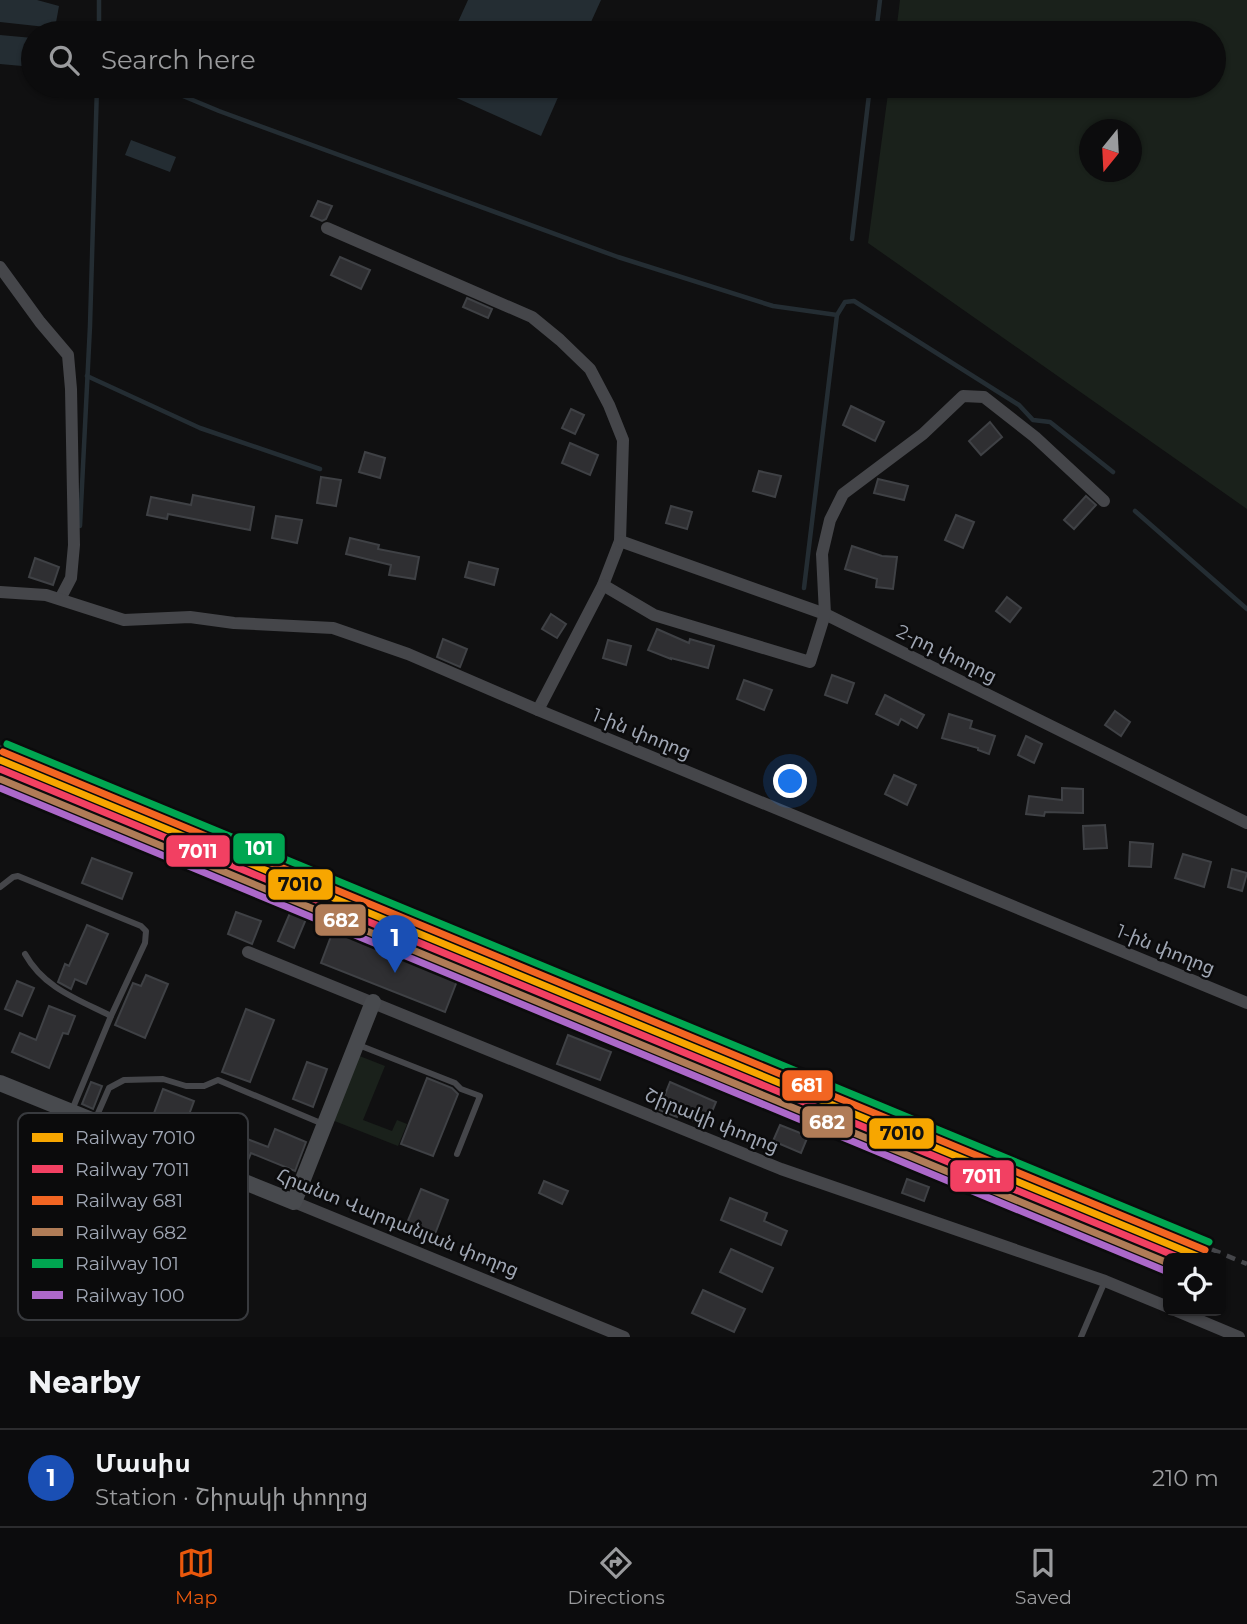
<!DOCTYPE html>
<html lang="en">
<head>
<meta charset="utf-8">
<style>
  body { margin:0; font-family:Montserrat,"Noto Sans Armenian",sans-serif; background:#1a1a1b; color:#f1f3f6 }
  .controls { position:absolute; right:21px; bottom:21px; display:grid; overflow:hidden; border-radius:10px; box-shadow:0 2px 5px #0004 }
  .controls button { width:63px; height:63px; display:grid; place-items:center; padding:0; border:0; border-bottom:2px solid #2c2c2e; background:#0c0c0d; color:#f1f3f6; font:35px sans-serif }
  .compass { position:absolute; left:1079px; top:119px; width:63px; height:63px; border-radius:50%; background:#0c0c0d; box-shadow:0 2px 5px #0004; rotate:198deg }
  .you { position:absolute; left:791px; top:782px; width:24px; height:24px; margin:-18px; border:5px solid #fff; border-radius:50%; background:#1a73e8; box-shadow:0 0 0 10px #1a73e833 }
  .badge { display:grid; place-items:center; width:46px; height:46px; border-radius:50%; background:#ea580c; color:#fff; font-size:23px; font-weight:700 }
  .pin { position:absolute; translate:-50% -58px; filter:drop-shadow(0 2px 4px #0008) }
  .pin::after { content:''; position:absolute; top:37px; width:24px; height:21px; background:inherit; clip-path:polygon(0 0,100% 0,50% 100%) }
  .list { margin:0; padding:0; list-style:none }
  h2 { display:flex; justify-content:space-between; align-items:center; height:91px; margin:0; padding:0 28px; font-size:30px }
  h2 small { font-size:23px; font-weight:400; color:#9a9b9d }
  .list li { display:grid; grid-template-columns:46px 1fr auto; gap:21px; align-items:center; box-sizing:border-box; height:98px; padding:0 28px; border-top:2px solid #2c2c2e }
  .list b { display:block; font-size:26px; white-space:nowrap }
  .list p { margin:0; font-size:23px; white-space:nowrap; color:#9a9b9d }
  .list em { font-size:23px; font-style:normal; color:#9a9b9d }
  .icon { flex:none; width:38px; height:38px; fill:none; stroke:currentColor; stroke-width:2; stroke-linecap:round; stroke-linejoin:round }
  .map { position:relative; flex:none; width:1247px; height:1337px; overflow:hidden }
  .search { position:absolute; background:#0c0c0d; box-shadow:0 2px 5px #0004; left:21px; right:21px; top:21px; height:77px; display:flex; align-items:center; gap:18px; box-sizing:border-box; padding:0 24px; border-radius:38px; color:#9a9b9d; font-size:26px }
  .sheet { height:189px; background:#0c0c0d }
  nav { display:flex; justify-content:space-around; align-items:center; box-sizing:border-box; height:98px; border-top:2px solid #2c2c2e; background:#0c0c0d; font-size:19px; color:#9a9b9d }
  nav a { display:grid; justify-items:center; gap:4px }
  nav .on { color:#ea580c }
  .map>svg:first-child { display:block }
  .green { fill:#1a211b; fill-rule:evenodd }
  .water { fill:#242d33 }
  .lines { fill:none; stroke-linecap:round; stroke-linejoin:round }
  .stream { stroke:#242d33; stroke-width:4.5 }
  .building { fill:#2f2f32; stroke:#3f4145; stroke-width:2 }
  .lane { stroke:#45464a; stroke-width:6 }
  .street { stroke:#45464a; stroke-width:12 }
  .secondary { stroke:#484a4e; stroke-width:16 }
  .rail { stroke:#45464a; stroke-width:4.5; stroke-dasharray:9 7; stroke-linecap:butt }
  .rail-1-casing { stroke:#0b0b0c; stroke-width:12 }
  .rail-2-casing { stroke:#0b0b0c; stroke-width:12 }
  .rail-3-casing { stroke:#0b0b0c; stroke-width:12 }
  .rail-4-casing { stroke:#0b0b0c; stroke-width:12 }
  .rail-5-casing { stroke:#0b0b0c; stroke-width:12 }
  .rail-6-casing { stroke:#0b0b0c; stroke-width:12 }
  .rail-1 { stroke:#f7a600; stroke-width:7 }
  .rail-2 { stroke:#f24062; stroke-width:7 }
  .rail-3 { stroke:#f26522; stroke-width:7 }
  .rail-4 { stroke:#b07c57; stroke-width:7 }
  .rail-5 { stroke:#00a651; stroke-width:7 }
  .rail-6 { stroke:#ac68c9; stroke-width:7 }
  .labels { text-anchor:middle; stroke-width:5; stroke-linejoin:round; paint-order:stroke }
  .street-label { font-size:19px; fill:#a0a7b4; stroke:#0b0b0c }
  .key { fill:#0b0b0c; stroke:#383a3e; stroke-width:2 }
  .key-label { font-size:19px; fill:#a0a7b4 }
  .line-badge { stroke:#0b0b0c; stroke-width:2.5 }
  .badge-label { font-size:19px; text-anchor:middle; font-weight:bold; fill:#fff }
  .pale-badge-label { font-size:19px; text-anchor:middle; font-weight:bold; fill:#111 }
</style>
</head>
<body>
<div class="map">
<svg width="1247" height="1337" viewBox="0 0 1247 1337">
  <rect width="100%" height="100%" fill="#101011"/>
  <g class="green">
    <path d="M900 0H1247V509L868 243 889 86H1214V33H896ZM1090 130H1132V172H1090Z"/>
    <path d="M357 1055 385 1066 363 1120 392 1131 397 1120 407 1124 398 1146 332 1120Z"/>
  </g>
  <g class="water">
    <path d="M0 0H37L59 6 55 28 0 22Z"/>
    <path d="M468 0H601L586 33H453Z"/>
    <path d="M0 35 33 38V67L0 64Z"/>
    <path d="M430 86H563L541 136Z"/>
    <path d="M131 140 176 157 170 172 125 155Z"/>
  </g>
  <g class="lines">
    <g class="stream">
      <path d="M99 33V0"/>
      <path d="M876 33 880 0"/>
      <path d="M159 86 219 111 618 257 773 306 837 315"/>
      <path d="M852 239 870 86"/>
      <path d="M87 376 200 428 320 469"/>
      <path d="M1135 511 1247 609"/>
      <path d="M80 526 90 326 97 86"/>
      <path d="M804 588 837 315 845 302 854 301 1019 405 1033 420 1050 422 1113 472"/>
    </g>
  </g>
  <g class="building">
    <path d="M318 201 332 206 326 219 322 221 311 216Z"/>
    <path d="M340 257 370 270 361 289 331 275Z"/>
    <path d="M467 298 492 309 488 318 463 307Z"/>
    <path d="M851 406 884 422 875 441 843 425Z"/>
    <path d="M571 409 584 415 575 434 562 428Z"/>
    <path d="M990 422 1002 437 981 455 969 441Z"/>
    <path d="M570 443 598 455 590 475 562 463Z"/>
    <path d="M365 452 385 458 380 478 359 472Z"/>
    <path d="M759 471 781 476 775 497 753 491Z"/>
    <path d="M321 477 341 480 336 506 317 503Z"/>
    <path d="M878 479 908 486 904 500 874 493Z"/>
    <path d="M193 495 254 507 250 530 168 514 167 519 147 515 151 497 191 505Z"/>
    <path d="M1086 496 1096 505 1074 529 1064 520Z"/>
    <path d="M671 506 692 512 687 529 666 523Z"/>
    <path d="M956 515 974 522 963 548 945 540Z"/>
    <path d="M276 516 302 520 297 543 272 538Z"/>
    <path d="M350 538 379 545 378 549 419 557 415 579 389 575 391 565 346 554Z"/>
    <path d="M852 546 882 556 897 557 893 589 876 587 877 579 845 569Z"/>
    <path d="M35 558 59 567 53 585 29 577Z"/>
    <path d="M469 562 498 569 494 585 465 577Z"/>
    <path d="M1007 597 1021 608 1010 622 996 611Z"/>
    <path d="M551 614 566 624 557 638 542 629Z"/>
    <path d="M657 629 689 643 690 639 714 646 708 668 671 658V659L648 650Z"/>
    <path d="M443 639 467 649 460 667 437 657Z"/>
    <path d="M608 640 631 646 626 665 603 658Z"/>
    <path d="M832 675 854 683 847 703 825 695Z"/>
    <path d="M744 680 772 690 764 710 737 699Z"/>
    <path d="M885 695 924 715 917 728 901 719 898 725 876 714Z"/>
    <path d="M1115 711 1130 722 1121 736 1105 725Z"/>
    <path d="M949 714 972 721 970 728 995 736 989 754 978 750V748L942 738Z"/>
    <path d="M1026 736 1042 744 1034 763 1018 755Z"/>
    <path d="M894 775 916 785 907 805 885 794Z"/>
    <path d="M1062 788 1083 789V813L1045 812 1044 816 1026 814 1029 796 1062 800Z"/>
    <path d="M1105 825 1107 848 1084 849 1083 826Z"/>
    <path d="M1130 842 1153 844 1151 867 1129 866Z"/>
    <path d="M1183 854 1211 862 1204 887 1175 878Z"/>
    <path d="M92 858 132 873 122 899 82 883Z"/>
    <path d="M1232 869 1247 873 1242 891 1228 887Z"/>
    <path d="M236 912 261 921 252 944 228 934Z"/>
    <path d="M290 913 306 919 294 948 278 941Z"/>
    <path d="M87 925 108 934 86 984 75 979 71 989 58 982 65 964 69 966Z"/>
    <path d="M333 931 457 981 445 1012 321 963Z"/>
    <path d="M146 975 168 984 145 1038 115 1025 133 983 141 986Z"/>
    <path d="M17 981 34 988 22 1016 5 1009Z"/>
    <path d="M49 1006 75 1016 68 1034 63 1033 49 1068 12 1052 20 1033 36 1040Z"/>
    <path d="M246 1009 274 1020 250 1082 222 1072Z"/>
    <path d="M568 1035 611 1052 600 1080 557 1064Z"/>
    <path d="M307 1062 327 1069 313 1107 293 1099Z"/>
    <path d="M427 1078 452 1088 458 1094 433 1156 401 1144Z"/>
    <path d="M91 1082 102 1086 93 1109 82 1104Z"/>
    <path d="M670 1082 716 1102 706 1126 678 1114 677 1117 659 1110Z"/>
    <path d="M163 1089 194 1101 184 1128 153 1116Z"/>
    <path d="M780 1125 808 1136 801 1153 773 1141Z"/>
    <path d="M275 1129 306 1142 295 1171 251 1153 246 1165 221 1156 229 1132 268 1147Z"/>
    <path d="M907 1179 929 1187 924 1201 902 1193Z"/>
    <path d="M544 1181 568 1191 562 1204 539 1193Z"/>
    <path d="M421 1189 448 1200 435 1234 407 1223Z"/>
    <path d="M730 1198 767 1213 764 1221 787 1231 781 1245 721 1220Z"/>
    <path d="M731 1249 773 1268 762 1292 720 1272Z"/>
    <path d="M703 1290 745 1309 734 1332 692 1313Z"/>
  </g>
  <g class="lines">
    <g class="lane">
      <path d="M0 887 13 877 18 876 141 926 146 931 145 943 111 1016 72 1110"/>
      <path d="M25 954C44 988 77 999 111 1016"/>
      <path d="M356 1044 455 1083 461 1089 480 1096 457 1154"/>
      <path d="M95 1120 109 1088 124 1080 163 1079 186 1086H204L218 1080 323 1124"/>
      <path d="M1081 1337 1105 1281"/>
    </g>
    <g class="street">
      <path d="M327 228 532 317 560 340 590 369 609 405 623 440 620 541 603 585 538 710"/>
      <path d="M0 267 40 322 68 355 71 389 74 545 71 578 60 599"/>
      <path d="M620 541 825 614 1247 823"/>
      <path d="M603 585 654 615 810 662 825 614 822 554 830 520 843 494 923 434 963 396 984 397 1035 437 1104 501"/>
      <path d="M0 592 46 595 124 620 190 617 234 623 333 628 408 654 538 710 1247 1003"/>
      <path d="M248 952 781 1169 1105 1281 1168 1307"/>
      <path d="M294 1202 624 1337"/>
      <path d="M1177 1311 1239 1337"/>
    </g>
    <path class="secondary" d="M0 1083 294 1202 373 1002"/>
    <path class="rail" d="M0 747 1247 1264"/>
    <g class="rail-1-casing">
      <path id="rail-1" d="M0 760 1202 1258"/>
    </g>
    <g class="rail-2-casing">
      <path id="rail-2" d="M0 769 1180 1258"/>
    </g>
    <g class="rail-3-casing">
      <path id="rail-3" d="M3 752 1205 1250"/>
    </g>
    <g class="rail-4-casing">
      <path id="rail-4" d="M0 779 1168 1263"/>
    </g>
    <g class="rail-5-casing">
      <path id="rail-5" d="M7 744 1209 1242"/>
    </g>
    <g class="rail-6-casing">
      <path id="rail-6" d="M0 788 1168 1272"/>
    </g>
    <use href="#rail-1" class="rail-1"/>
    <use href="#rail-2" class="rail-2"/>
    <use href="#rail-3" class="rail-3"/>
    <use href="#rail-4" class="rail-4"/>
    <use href="#rail-5" class="rail-5"/>
    <use href="#rail-6" class="rail-6"/>
  </g>
  <g class="labels">
    <g class="street-label">
      <text transform="translate(947 653) rotate(26)" y="7">2-րդ փողոց</text>
      <text transform="translate(642 733) rotate(22)" y="7">1-ին փողոց</text>
      <text transform="translate(1166 949) rotate(22)" y="7">1-ին փողոց</text>
      <text transform="translate(712 1120) rotate(22)" y="7">Շիրակի փողոց</text>
      <text transform="translate(398 1222) rotate(22)" y="7">Հրանտ Վարդանյան փողոց</text>
    </g>
  </g>
  <rect x="18" y="1113" width="230" height="207" rx="10" class="key"/>
  <rect x="32" y="1133" width="31" height="9" fill="#f7a600"/>
  <rect x="32" y="1165" width="31" height="8" fill="#f24062"/>
  <rect x="32" y="1196" width="31" height="9" fill="#f26522"/>
  <rect x="32" y="1228" width="31" height="8" fill="#b07c57"/>
  <rect x="32" y="1259" width="31" height="9" fill="#00a651"/>
  <rect x="32" y="1291" width="31" height="8" fill="#ac68c9"/>
  <g class="key-label">
    <text x="75" y="1144">Railway 7010</text>
    <text x="75" y="1176">Railway 7011</text>
    <text x="75" y="1207">Railway 681</text>
    <text x="75" y="1239">Railway 682</text>
    <text x="75" y="1270">Railway 101</text>
    <text x="75" y="1302">Railway 100</text>
  </g>
  <g class="line-badge">
    <rect x="232" y="832" width="54" height="33" rx="7" fill="#00a651"/>
    <rect x="165" y="834" width="66" height="34" rx="7" fill="#f24062"/>
    <rect x="267" y="868" width="67" height="33" rx="7" fill="#f7a600"/>
    <rect x="314" y="903" width="53" height="34" rx="7" fill="#b07c57"/>
    <rect x="781" y="1069" width="53" height="33" rx="7" fill="#f26522"/>
    <rect x="801" y="1105" width="53" height="34" rx="7" fill="#b07c57"/>
    <rect x="868" y="1117" width="67" height="33" rx="7" fill="#f7a600"/>
    <rect x="949" y="1159" width="66" height="34" rx="7" fill="#f24062"/>
  </g>
  <g class="badge-label">
    <text x="259" y="855">101</text>
    <text x="198" y="858">7011</text>
    <text x="341" y="927">682</text>
    <text x="807" y="1092">681</text>
    <text x="827" y="1129">682</text>
    <text x="982" y="1183">7011</text>
  </g>
  <g class="pale-badge-label">
    <text x="300" y="891">7010</text>
    <text x="902" y="1140">7010</text>
  </g>
</svg>
<div class="controls">
<button><svg class="icon" aria-label="locate" viewBox="0 0 24 24"><circle cx="12" cy="12" r="6"/><path d="M12 2v4M12 18v4M2 12h4M18 12h4"/></svg></button>
</div>
<svg class="compass" viewBox="-18 -18 36 36"><path d="M0-13l5 13h-10z" fill="#e53935"/><path d="M0 13l5-13h-10z" fill="#9a9b9d"/></svg>
<div class="you"></div>
<div class="pin badge" style="left:395px;top:973px;background:#1a4fb4">1</div>
<div class="search"><svg class="icon" aria-label="search" viewBox="0 0 24 24"><circle cx="10" cy="10" r="6"/><path d="M15 15l6 6"/></svg>Search here</div>
</div>
<section class="sheet">
<h2>Nearby<small></small></h2>
<ul class="list">
<li><span class="badge" style="background:#1a4fb4">1</span><div><b>Մասիս</b><p>Station · Շիրակի փողոց</p></div><em>210 m</em></li>
</ul>
</section>
<nav>
<a class="on"><svg class="icon" aria-label="map" viewBox="0 0 24 24"><path d="M3 6l6-2 6 2 6-2v14l-6 2-6-2-6 2zM9 4v14M15 6v14"/></svg>Map</a>
<a><svg class="icon" aria-label="directions" viewBox="0 0 24 24"><path d="M12 3l9 9-9 9-9-9zM9 14v-3h6M13 9l2 2-2 2"/></svg>Directions</a>
<a><svg class="icon" aria-label="saved" viewBox="0 0 24 24"><path d="M7 4h10v16l-5-4-5 4z"/></svg>Saved</a>
</nav>
</body>
</html>
